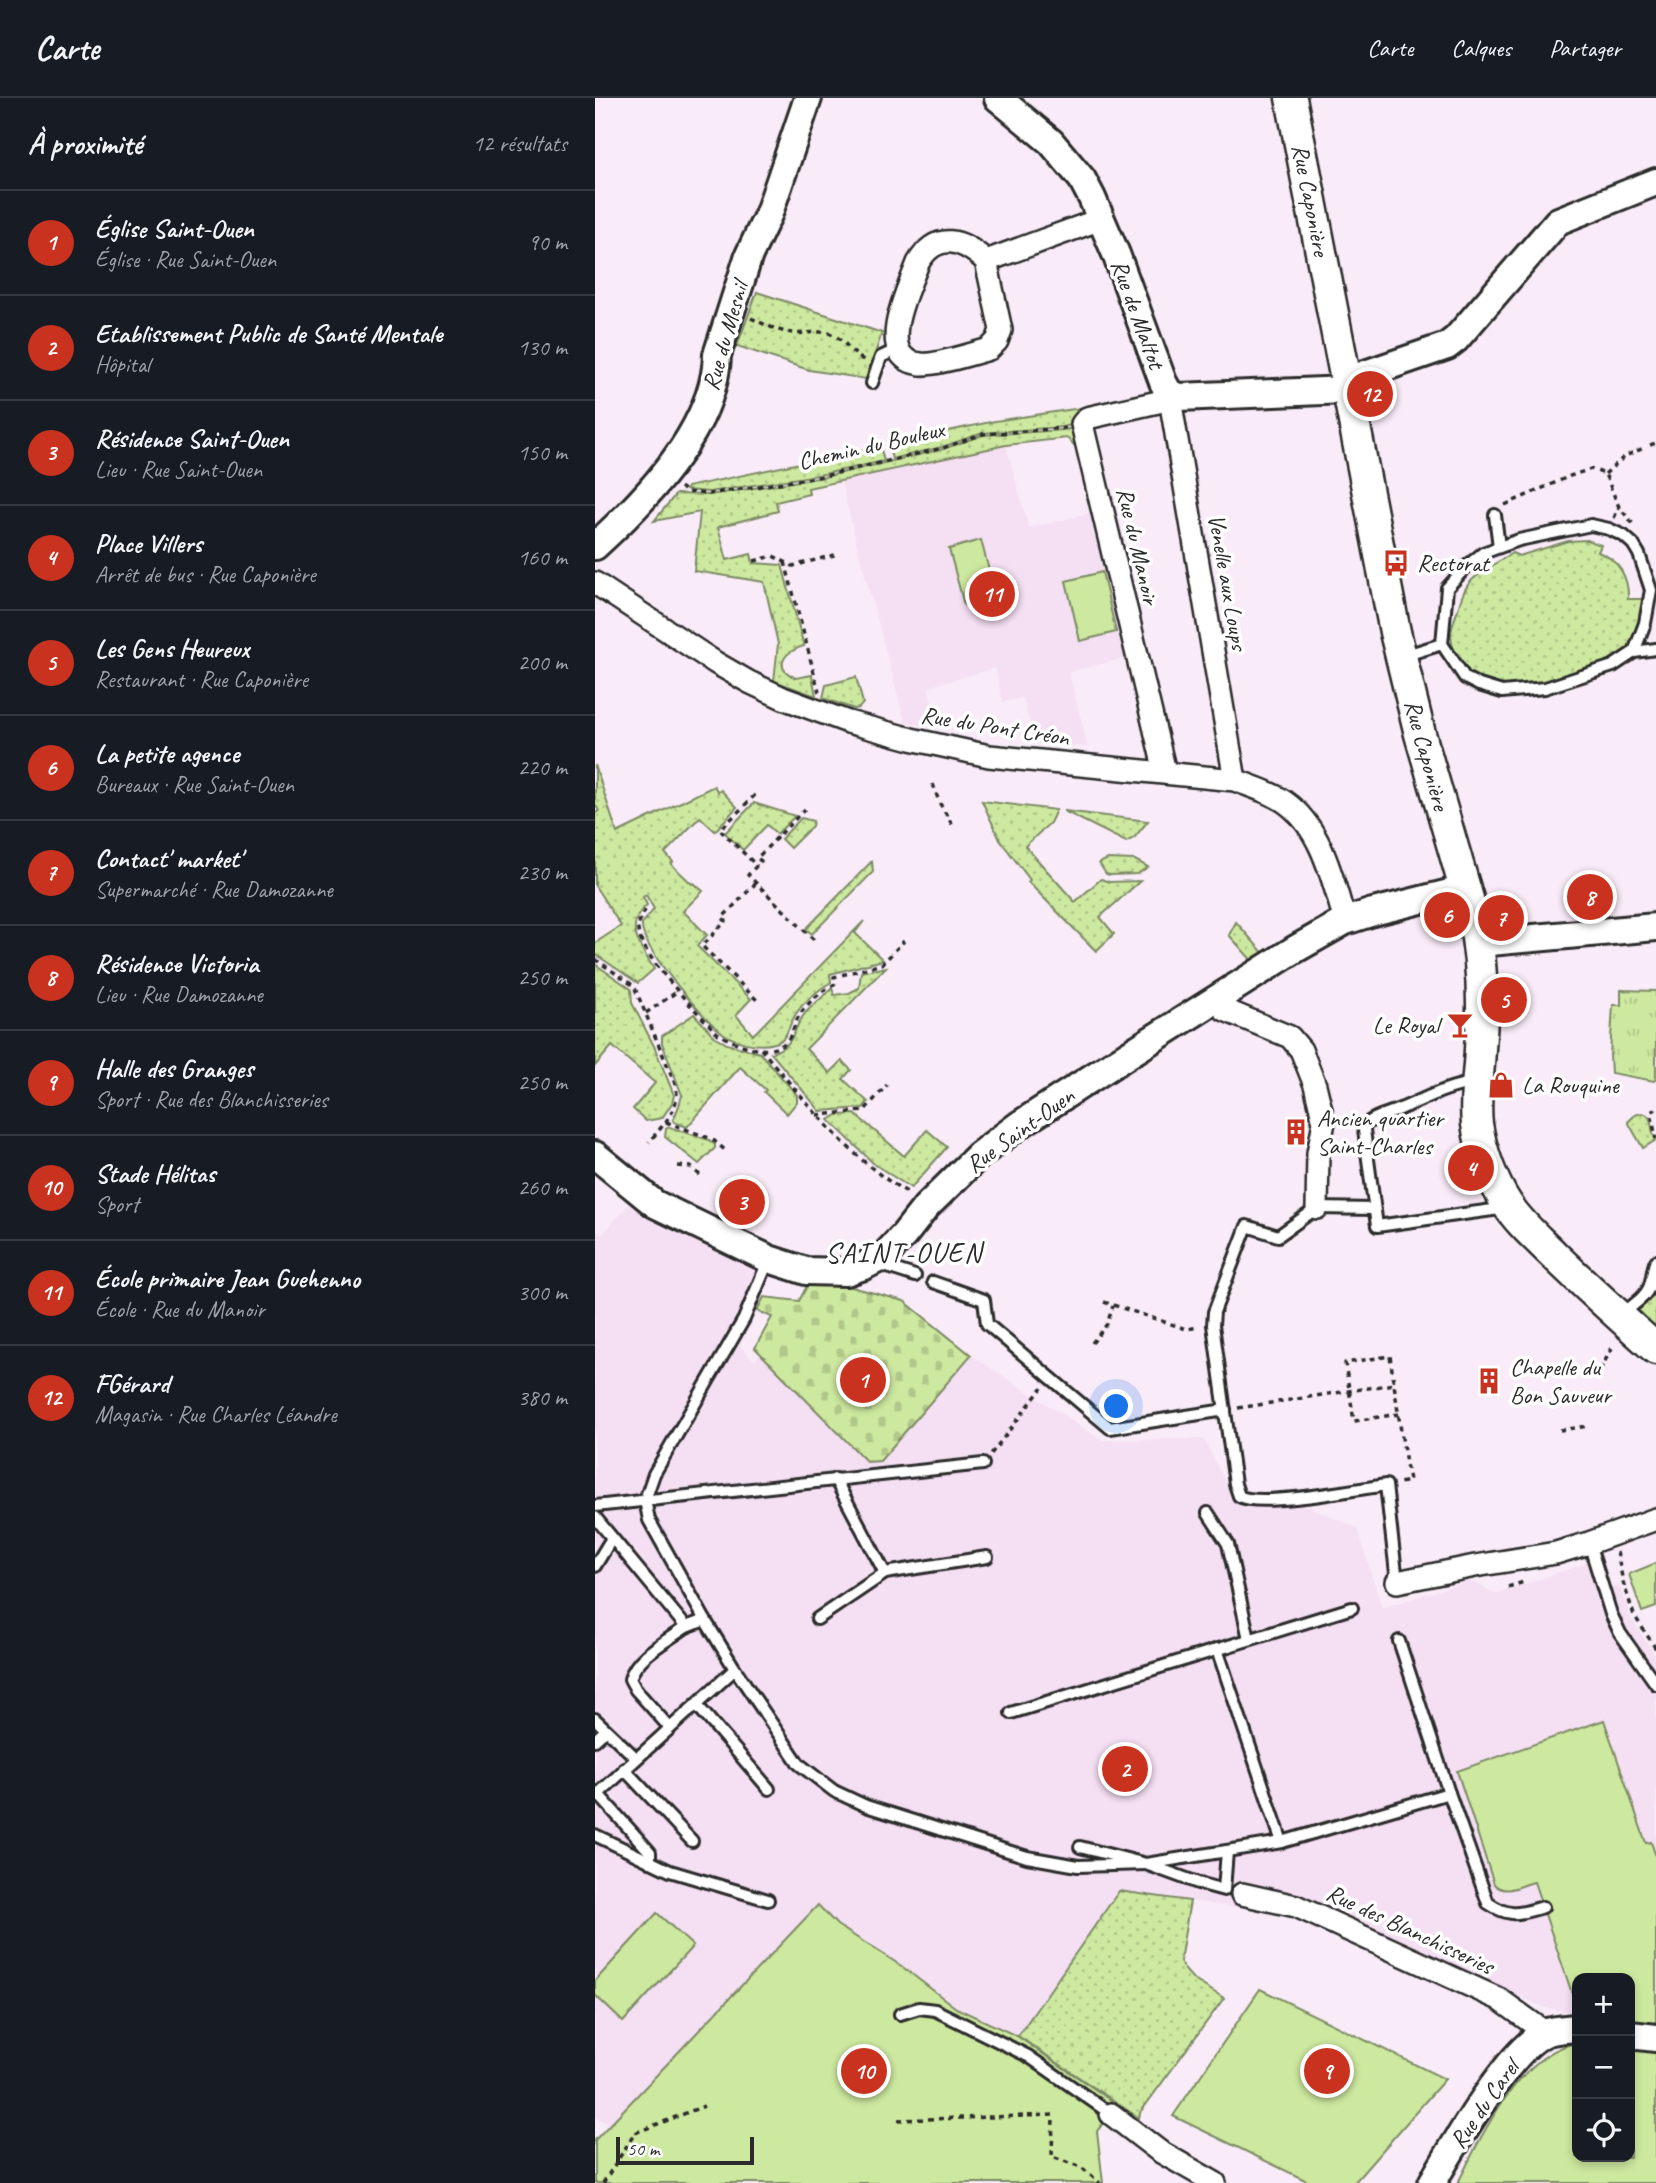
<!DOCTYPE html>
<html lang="fr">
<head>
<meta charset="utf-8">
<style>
  body { margin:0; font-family:Caveat,sans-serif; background:#20242c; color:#f1f3f6 }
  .controls { position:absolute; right:21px; bottom:21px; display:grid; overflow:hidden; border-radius:14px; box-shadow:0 4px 10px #0003 }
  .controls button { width:63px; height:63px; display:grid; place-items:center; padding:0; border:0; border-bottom:2px solid #363941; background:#171b24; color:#f1f3f6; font:35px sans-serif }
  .scale { position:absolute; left:21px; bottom:18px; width:138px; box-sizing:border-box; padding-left:7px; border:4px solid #2b2b2b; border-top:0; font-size:19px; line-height:24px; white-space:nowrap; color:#2b2b2b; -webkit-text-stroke:5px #fff; paint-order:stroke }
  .you { position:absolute; left:522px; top:1309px; width:24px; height:24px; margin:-18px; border:5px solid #fff; border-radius:50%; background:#1a73e8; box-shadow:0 0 0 10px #1a73e833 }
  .badge { display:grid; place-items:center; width:46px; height:46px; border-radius:50%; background:#c8321e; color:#fff; font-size:23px; font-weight:700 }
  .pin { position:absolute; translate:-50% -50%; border:4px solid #fff; box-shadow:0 2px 7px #0006 }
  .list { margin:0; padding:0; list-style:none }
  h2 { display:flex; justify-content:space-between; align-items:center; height:91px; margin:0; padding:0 28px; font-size:30px }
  h2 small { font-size:23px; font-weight:400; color:#9ea1a6 }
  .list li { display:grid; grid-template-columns:46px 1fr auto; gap:21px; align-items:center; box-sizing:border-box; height:105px; padding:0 28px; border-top:2px solid #363941 }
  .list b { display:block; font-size:26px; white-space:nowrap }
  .list p { margin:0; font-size:23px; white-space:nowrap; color:#9ea1a6 }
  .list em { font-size:23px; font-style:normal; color:#9ea1a6 }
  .icon { flex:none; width:38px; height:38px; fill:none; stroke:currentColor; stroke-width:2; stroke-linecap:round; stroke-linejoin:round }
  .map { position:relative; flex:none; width:1061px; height:2085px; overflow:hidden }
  header { display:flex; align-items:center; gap:42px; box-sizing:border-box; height:98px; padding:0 35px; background:#171b24; border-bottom:2px solid #363941 }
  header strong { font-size:33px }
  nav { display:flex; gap:38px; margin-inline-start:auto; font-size:24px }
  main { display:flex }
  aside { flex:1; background:#171b24 }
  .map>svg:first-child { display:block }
  .built { fill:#f5dff3 }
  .grass { fill:url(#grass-dots); stroke:#7c8a65; stroke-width:2 }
  .cemetery { fill:url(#cemetery-stones); stroke:#7c8a65; stroke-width:2 }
  .park { fill:url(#park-tufts); stroke:#7c8a65; stroke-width:2 }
  .garden { fill:#cde89f; stroke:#7c8a65; stroke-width:2 }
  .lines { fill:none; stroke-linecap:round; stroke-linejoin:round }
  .service-casing { stroke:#2b2b2b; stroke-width:16 }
  .minor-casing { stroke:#2b2b2b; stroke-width:26 }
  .tertiary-casing { stroke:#2b2b2b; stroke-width:32 }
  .secondary-casing { stroke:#2b2b2b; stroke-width:35 }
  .path { stroke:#2b2b2b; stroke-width:3.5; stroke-dasharray:5 5; stroke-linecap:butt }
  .service { stroke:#fff; stroke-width:10 }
  .minor { stroke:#fff; stroke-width:21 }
  .tertiary { stroke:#fff; stroke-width:26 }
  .secondary { stroke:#fff; stroke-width:30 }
  .labels { text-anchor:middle; stroke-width:7; stroke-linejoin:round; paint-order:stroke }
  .street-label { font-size:24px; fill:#2b2b2b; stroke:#fff }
  .poi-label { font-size:24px; fill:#2b2b2b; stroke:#fff; text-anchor:start }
  .quarter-label { font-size:28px; letter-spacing:2px; fill:#2b2b2b; stroke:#fff }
</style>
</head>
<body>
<header>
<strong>Carte</strong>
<nav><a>Carte</a><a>Calques</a><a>Partager</a></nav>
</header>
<main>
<aside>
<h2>À proximité<small>12 résultats</small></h2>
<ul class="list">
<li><span class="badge">1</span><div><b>Église Saint-Ouen</b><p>Église · Rue Saint-Ouen</p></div><em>90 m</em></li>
<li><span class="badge">2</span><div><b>Etablissement Public de Santé Mentale</b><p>Hôpital</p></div><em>130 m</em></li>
<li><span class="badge">3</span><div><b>Résidence Saint-Ouen</b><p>Lieu · Rue Saint-Ouen</p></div><em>150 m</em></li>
<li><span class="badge">4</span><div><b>Place Villers</b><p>Arrêt de bus · Rue Caponière</p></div><em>160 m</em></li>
<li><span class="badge">5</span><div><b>Les Gens Heureux</b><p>Restaurant · Rue Caponière</p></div><em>200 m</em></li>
<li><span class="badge">6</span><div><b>La petite agence</b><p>Bureaux · Rue Saint-Ouen</p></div><em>220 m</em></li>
<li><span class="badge">7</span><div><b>Contact' market'</b><p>Supermarché · Rue Damozanne</p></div><em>230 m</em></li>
<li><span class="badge">8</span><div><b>Résidence Victoria</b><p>Lieu · Rue Damozanne</p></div><em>250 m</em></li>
<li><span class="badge">9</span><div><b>Halle des Granges</b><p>Sport · Rue des Blanchisseries</p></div><em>250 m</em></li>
<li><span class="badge">10</span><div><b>Stade Hélitas</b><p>Sport</p></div><em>260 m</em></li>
<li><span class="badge">11</span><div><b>École primaire Jean Guehenno</b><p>École · Rue du Manoir</p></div><em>300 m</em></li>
<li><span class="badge">12</span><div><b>FGérard</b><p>Magasin · Rue Charles Léandre</p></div><em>380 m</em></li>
</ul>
</aside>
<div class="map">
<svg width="1061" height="2085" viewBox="0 0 1061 2085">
  <defs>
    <pattern id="grass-dots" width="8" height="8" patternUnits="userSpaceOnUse" patternTransform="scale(1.75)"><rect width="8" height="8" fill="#cde89f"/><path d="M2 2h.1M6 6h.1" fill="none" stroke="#b0c789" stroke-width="1.8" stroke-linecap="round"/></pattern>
    <pattern id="cemetery-stones" width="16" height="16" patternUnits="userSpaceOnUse" patternTransform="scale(1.75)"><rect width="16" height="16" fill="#cde89f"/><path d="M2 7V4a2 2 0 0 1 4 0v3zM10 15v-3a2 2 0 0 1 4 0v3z" fill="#b0c789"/></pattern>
    <pattern id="park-tufts" width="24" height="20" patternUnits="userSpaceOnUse" patternTransform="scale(1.75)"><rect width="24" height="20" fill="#cde89f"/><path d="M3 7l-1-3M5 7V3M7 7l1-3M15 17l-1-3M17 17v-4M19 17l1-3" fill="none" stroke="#b0c789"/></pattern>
  </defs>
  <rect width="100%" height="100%" fill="#f9ecf8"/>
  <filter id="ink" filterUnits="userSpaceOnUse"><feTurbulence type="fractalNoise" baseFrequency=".0143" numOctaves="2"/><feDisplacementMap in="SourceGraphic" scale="14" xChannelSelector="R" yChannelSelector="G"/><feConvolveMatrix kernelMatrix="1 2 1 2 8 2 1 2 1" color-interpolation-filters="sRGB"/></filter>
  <g filter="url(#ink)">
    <g class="built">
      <path d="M411 347 434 430 499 414 535 559 474 574 493 649 440 644 428 600 408 604 400 570 333 589 344 630 310 624 264 455 246 384Z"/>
      <path d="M36 1104 178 1175 145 1248 160 1263 165 1255 285 1363 376 1257 507 1342 609 1341 641 1406 712 1408 762 1430 787 1510 873 1483 879 1484 898 1495H904L1006 1460 1017 1490 1024 1488 1036 1520 1061 1559V1926L1035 1922V1880H982V1915L950 1910 707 1799 650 1783 646 1810 523 1793 423 1938 360 1910 306 1867 243 1827 222 1807 14 2027 0 2019V1132L7 1137Z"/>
    </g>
    <g class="grass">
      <path d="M162 194 287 235 271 281 214 272 142 248Z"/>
      <path d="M486 310 482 326 467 329 388 335 347 349 297 361 293 346 400 323Z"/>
      <path d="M483 329 486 344 479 347 472 340 411 347 213 390 214 396 181 404 183 413 123 429 132 462 156 456 158 465 187 467 209 548C189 553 177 570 201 580L217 577 221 598 179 583 183 546 169 484 99 473 105 414 59 423 81 396 114 397 229 379 348 351 388 337 468 332Z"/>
      <path d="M285 348 289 363 229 376 114 394 91 392 92 389Z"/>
      <path d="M992 442 1006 447 1003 454C1023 461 1034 479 1033 501H1048C1049 520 1040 546 1024 558 1008 570 920 594 901 590 879 586 856 560 856 536 856 529 861 518 863 511 866 501 869 490 877 482 888 472 904 464 917 455L924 458 973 443Z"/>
      <path d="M261 579 268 605 264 610 259 611 228 600 231 587Z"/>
      <path d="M0 667 22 735 119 688 123 694 126 692 142 709 120 733 105 719 70 755 78 764 76 766 97 786 99 785 108 793 88 813 112 837 102 848 156 901 141 917 158 937 269 823 260 835 288 862 235 876 236 884C222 893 206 905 198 921 193 930 192 942 180 945 163 950 137 944 124 932 106 918 44 847 47 826L59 811 51 797 48 799 52 807C27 828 46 849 59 871L43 885 0 856V845L26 828 0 788V715L4 713 0 706Z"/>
      <path d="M387 703 461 712 455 725 430 748 480 804 506 781 514 784 545 783 505 819 519 836 501 853 433 784 435 782 405 742Z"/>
      <path d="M159 705 200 718 182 736 172 727 148 752 130 735Z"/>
      <path d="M469 713 553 723 539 740 531 744Z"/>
      <path d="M206 720 218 723 217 728 195 750 186 741Z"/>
      <path d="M513 761 540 762 553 769 542 776 515 777 511 776 504 765Z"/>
      <path d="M277 763 278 774 217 836 211 831Z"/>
      <path d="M641 824 671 858 659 865 634 837Z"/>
      <path d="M0 866 36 891 37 905 59 948 79 997 77 1005 67 1020 51 1023 38 1011 60 985 17 948 0 968Z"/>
      <path d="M291 869 211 951 235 975 247 963 256 972 248 981 273 1004 268 1010 225 1013 176 955C201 946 195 937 208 918 216 907 228 900 237 890L239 897 254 895 264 890 266 874Z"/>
      <path d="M99 916 119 938 132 946 165 955 202 997V1004L192 1016 169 994 171 992 145 969 92 1029 79 1024 78 1022 84 1008 87 997 67 945V938Z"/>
      <path d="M1047 1015C1060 1017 1054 1033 1061 1042L1048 1050 1033 1024 1040 1017Z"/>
      <path d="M260 1016 309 1058 332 1032 352 1049 316 1090 279 1066 234 1022 242 1017Z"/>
      <path d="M74 1029 114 1042 120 1047V1050L104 1066 70 1039 71 1031Z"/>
      <path d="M1061 1194V1230L1043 1212 1060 1197Z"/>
      <path d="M524 1793 595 1803 585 1863 590 1872 599 1882 629 1900 545 2015 544 2020 423 1938Z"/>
    </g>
    <path class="cemetery" d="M234 1183 309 1203 376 1257 285 1363 272 1364 160 1250 177 1219 162 1213 169 1199 204 1203 213 1186Z"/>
    <path class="park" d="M1026 892 1061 893V981L1059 983 1016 975 1015 957 1018 907H1026Z"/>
    <g class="garden">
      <path d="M386 442 401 499 369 507 354 451Z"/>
      <path d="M507 474 521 534 485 543 471 483Z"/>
      <path d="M1061 1465V1509L1047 1514 1034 1476Z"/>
      <path d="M1009 1622 1051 1745 1056 1744 1061 1759V1926L1035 1922V1880H982V1910L939 1784C925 1787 910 1798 899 1786L862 1673Z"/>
      <path d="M223 1807 242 1827 305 1867 361 1910 422 1938 523 2007 502 2033 508 2085H0V2042Z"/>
      <path d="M62 1815 98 1848 28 1924 0 1897V1883Z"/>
      <path d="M665 1891 850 1981 759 2085H716L578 2018Z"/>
      <path d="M982 1945V2059H1035V1950L1061 1954V2085H863C886 2038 925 1954 982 1945Z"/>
    </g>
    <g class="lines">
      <g class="service-casing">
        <g id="service">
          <path d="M277 285 286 259 303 251"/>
          <path d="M900 417 904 449"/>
          <path d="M996 427 1014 431 1029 438 1038 446 1044 456 1056 492 1050 525 1039 554 1018 568 950 590 907 594 884 587 870 580 847 546 852 490 872 468 888 455 924 442Z"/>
          <path d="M1039 554 1061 551"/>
          <path d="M808 558 847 546"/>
          <path d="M879 985C852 988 830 1001 805 1011 793 1016 780 1018 770 1027L769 1032 782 1128 912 1110"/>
          <path d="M779 1111 722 1110 683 1138 652 1128 619 1214 618 1227 640 1386 644 1398C665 1410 763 1391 791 1387L802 1484"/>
          <path d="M283 1166 320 1178"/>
          <path d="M338 1184 389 1202 392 1226 515 1330 630 1312"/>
          <path d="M1026 1217C1036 1208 1051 1200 1055 1187 1058 1178 1057 1171 1061 1163"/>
          <path d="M240 1381 290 1475"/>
          <path d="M0 1408 388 1366"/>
          <path d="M613 1415 633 1446 654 1541"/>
          <path d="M0 1419 91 1529 110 1522 140 1571 204 1666 239 1693 271 1708 432 1759 483 1768 551 1766 687 1744 854 1695"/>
          <path d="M994 1445 1016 1516 1025 1535 1061 1586"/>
          <path d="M0 1468 17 1440"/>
          <path d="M222 1521 290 1475 392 1459"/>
          <path d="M110 1522 54 1422 50 1402 59 1376 149 1221 174 1161"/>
          <path d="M804 1543 854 1695 893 1805C915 1820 924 1816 948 1809"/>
          <path d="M622 1551 687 1744"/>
          <path d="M101 1606 174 1691"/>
          <path d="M416 1615 757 1510"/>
          <path d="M0 1621 41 1660"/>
          <path d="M75 1630 41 1592 35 1581C41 1558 72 1543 91 1529"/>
          <path d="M0 1642 11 1632"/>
          <path d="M29 1671 97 1743"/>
          <path d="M0 1737 75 1773 173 1802"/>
          <path d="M485 1749 551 1766 603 1785 629 1792 632 1753"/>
          <path d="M55 1764V1754L3 1696 140 1571"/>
          <path d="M305 1916 324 1910 340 1912 433 1958 516 2016"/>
        </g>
      </g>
      <g class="minor-casing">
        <g id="minor">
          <path d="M391 163 406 232 402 243 394 251C380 255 338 268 326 266 277 261 314 190 323 165 342 132 368 142 391 163L506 121"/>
          <path d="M574 295 640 682"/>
          <path d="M0 485 121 565 154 584 188 600 253 624 316 641 394 658 640 682C657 689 676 694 690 704 727 730 738 783 750 823"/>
          <path d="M570 674 487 326 492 320 563 304 574 295"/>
          <path d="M621 902 630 912 695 939 706 952 720 987 729 1024 723 1055 722 1110"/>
          <path d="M802 1484 880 1468 961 1455 994 1445 1061 1421"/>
          <path d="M647 1796 701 1808 904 1901 951 1935"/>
          <path d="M516 2016 564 2053 620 2085"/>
        </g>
      </g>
      <g class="tertiary-casing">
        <g id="tertiary">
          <path d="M403 0 456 44 487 81 497 100 521 156 568 284 574 295 584 299 752 292"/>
          <path d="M750 283 852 248 861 241 963 123 1061 84"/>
          <path d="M0 448C51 402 120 329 122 257L154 157 174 115 213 0"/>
          <path d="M884 845 1061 829"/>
          <path d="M0 1057 60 1106 174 1161 211 1173 251 1174 269 1168 289 1158 309 1137 331 1109 384 1057 424 1027 515 968 699 852 750 823 778 814 870 791"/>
          <path d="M1035 1937 1061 1940"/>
          <path d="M837 2085C858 2049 914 1951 950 1935 960 1931 972 1931 982 1930"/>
        </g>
      </g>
      <g class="secondary-casing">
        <path id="secondary" d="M696 0 800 534 825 636 878 818C887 861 889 907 885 951 884 976 879 1001 882 1026 886 1053 897 1083 912 1106 924 1125 943 1141 959 1157 992 1189 1026 1220 1061 1251"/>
      </g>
      <g class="path">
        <path d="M156 220C169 226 182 233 197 235 210 237 225 231 236 236 250 241 257 258 271 263"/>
        <path d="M1055 347 1061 345"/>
        <path d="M1010 376 1030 358 1049 350"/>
        <path d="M85 389 91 394 114 396 229 378 348 350 388 336 471 330"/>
        <path d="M910 407 975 378 996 371 1010 376 1024 409 1038 426"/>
        <path d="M1019 420 1024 409"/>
        <path d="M159 463 178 458 198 468 243 456"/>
        <path d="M190 464 224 594"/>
        <path d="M338 686 344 704 358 728"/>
        <path d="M160 697 125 732 162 768"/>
        <path d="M210 711 162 760 166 763 153 777 221 844"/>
        <path d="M161 785 127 820 131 823 107 848 164 904"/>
        <path d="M50 812C47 819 42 825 43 832 45 857 104 916 122 935 139 946 179 963 194 940 199 932 200 922 206 915 214 903 227 893 240 886L239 879 287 866 309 843"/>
        <path d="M0 861 39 888 81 988C86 1010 68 1027 54 1044"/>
        <path d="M51 915 83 893"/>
        <path d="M166 951C206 998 261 1069 316 1096"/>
        <path d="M1061 1011 1056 1014 1061 1041"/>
        <path d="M222 1017 269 1013 292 987"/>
        <path d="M71 1024 117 1041 131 1053"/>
        <path d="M83 1068 96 1069 107 1079"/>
        <path d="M509 1204 591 1231 604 1229"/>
        <path d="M497 1245 512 1226 518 1208"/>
        <path d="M1005 1272 1017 1250"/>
        <path d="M643 1310 799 1286"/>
        <path d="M804 1316 759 1323 750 1265 795 1258C801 1300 807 1342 814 1383L804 1385"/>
        <path d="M965 1332 994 1328"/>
        <path d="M396 1356 447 1290"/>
        <path d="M1022 1454 1028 1484 1039 1517 1061 1551"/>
        <path d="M913 1489 932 1483"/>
        <path d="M303 2022 458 2017 457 2059 486 2069 505 2085"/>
        <path d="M8 2085 40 2035 109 2008"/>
      </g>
      <use href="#service" class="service"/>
      <use href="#minor" class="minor"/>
      <use href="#tertiary" class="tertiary"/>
      <use href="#secondary" class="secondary"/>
    </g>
  </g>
  <defs>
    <g id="bus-bare" transform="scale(2.1)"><path d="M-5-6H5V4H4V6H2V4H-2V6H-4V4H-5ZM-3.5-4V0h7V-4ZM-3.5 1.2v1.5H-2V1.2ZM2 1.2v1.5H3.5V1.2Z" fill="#c8321e" stroke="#fff" stroke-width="2.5" paint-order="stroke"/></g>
    <g id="bar-bare" transform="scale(2.1)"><path d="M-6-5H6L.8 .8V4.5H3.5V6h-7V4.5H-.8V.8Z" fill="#c8321e" stroke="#fff" stroke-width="2.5" paint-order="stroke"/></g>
    <g id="shop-bare" transform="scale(2.1)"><path d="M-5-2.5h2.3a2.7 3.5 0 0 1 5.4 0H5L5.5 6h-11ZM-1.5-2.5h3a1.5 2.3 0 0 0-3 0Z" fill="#c8321e" stroke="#fff" stroke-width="2.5" paint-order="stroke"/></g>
    <g id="building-bare" transform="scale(2.1)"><path d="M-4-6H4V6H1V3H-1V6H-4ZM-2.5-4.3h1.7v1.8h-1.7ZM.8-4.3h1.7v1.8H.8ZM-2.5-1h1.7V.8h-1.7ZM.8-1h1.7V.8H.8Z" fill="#c8321e" stroke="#fff" stroke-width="2.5" paint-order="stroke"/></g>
  </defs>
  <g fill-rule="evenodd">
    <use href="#bus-bare" x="801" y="465"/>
    <use href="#bar-bare" x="865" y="927"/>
    <use href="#shop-bare" x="906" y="987"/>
    <use href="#building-bare" x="701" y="1034"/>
    <use href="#building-bare" x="894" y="1283"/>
  </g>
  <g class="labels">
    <g class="street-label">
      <text transform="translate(716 102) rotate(79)" y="8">Rue Caponière</text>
      <text transform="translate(543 216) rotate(70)" y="8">Rue de Maltot</text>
      <text transform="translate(130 238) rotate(-74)" y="8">Rue du Mesnil</text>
      <text transform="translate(276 347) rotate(-13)" y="8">Chemin du Bouleux</text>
      <text transform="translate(543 448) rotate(77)" y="8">Rue du Manoir</text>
      <text transform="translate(633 484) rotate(80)" y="8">Venelle aux Loups</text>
      <text transform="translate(400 628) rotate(9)" y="8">Rue du Pont Créon</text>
      <text transform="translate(832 657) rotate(75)" y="8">Rue Caponière</text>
      <text transform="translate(425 1032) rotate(-36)" y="8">Rue Saint-Ouen</text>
      <text transform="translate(815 1831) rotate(25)" y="8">Rue des Blanchisseries</text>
      <text transform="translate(889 2006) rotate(-55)" y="8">Rue du Carel</text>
    </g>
    <g class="poi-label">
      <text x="822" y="473">Rectorat</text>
      <text x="844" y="935" text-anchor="end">Le Royal</text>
      <text x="927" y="995">La Rouquine</text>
      <text x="722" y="1028">Ancien quartier<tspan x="722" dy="28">Saint-Charles</tspan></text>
      <text x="915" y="1277">Chapelle du<tspan x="915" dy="28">Bon Sauveur</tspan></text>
    </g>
    <g class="quarter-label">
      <text x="309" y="1164">SAINT-OUEN</text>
    </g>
  </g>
</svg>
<div class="controls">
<button>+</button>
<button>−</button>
<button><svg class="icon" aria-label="locate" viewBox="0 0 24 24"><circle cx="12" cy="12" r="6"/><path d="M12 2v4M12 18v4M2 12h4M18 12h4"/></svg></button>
</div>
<div class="scale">50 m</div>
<div class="you"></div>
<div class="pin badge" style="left:268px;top:1282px">1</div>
<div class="pin badge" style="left:530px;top:1671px">2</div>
<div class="pin badge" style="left:147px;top:1104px">3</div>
<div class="pin badge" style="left:876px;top:1070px">4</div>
<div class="pin badge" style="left:909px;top:902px">5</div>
<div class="pin badge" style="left:852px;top:817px">6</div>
<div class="pin badge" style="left:906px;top:820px">7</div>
<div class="pin badge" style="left:995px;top:799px">8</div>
<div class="pin badge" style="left:732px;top:1973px">9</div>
<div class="pin badge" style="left:269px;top:1973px">10</div>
<div class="pin badge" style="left:397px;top:496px">11</div>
<div class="pin badge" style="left:775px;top:296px">12</div>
</div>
</main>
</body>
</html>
